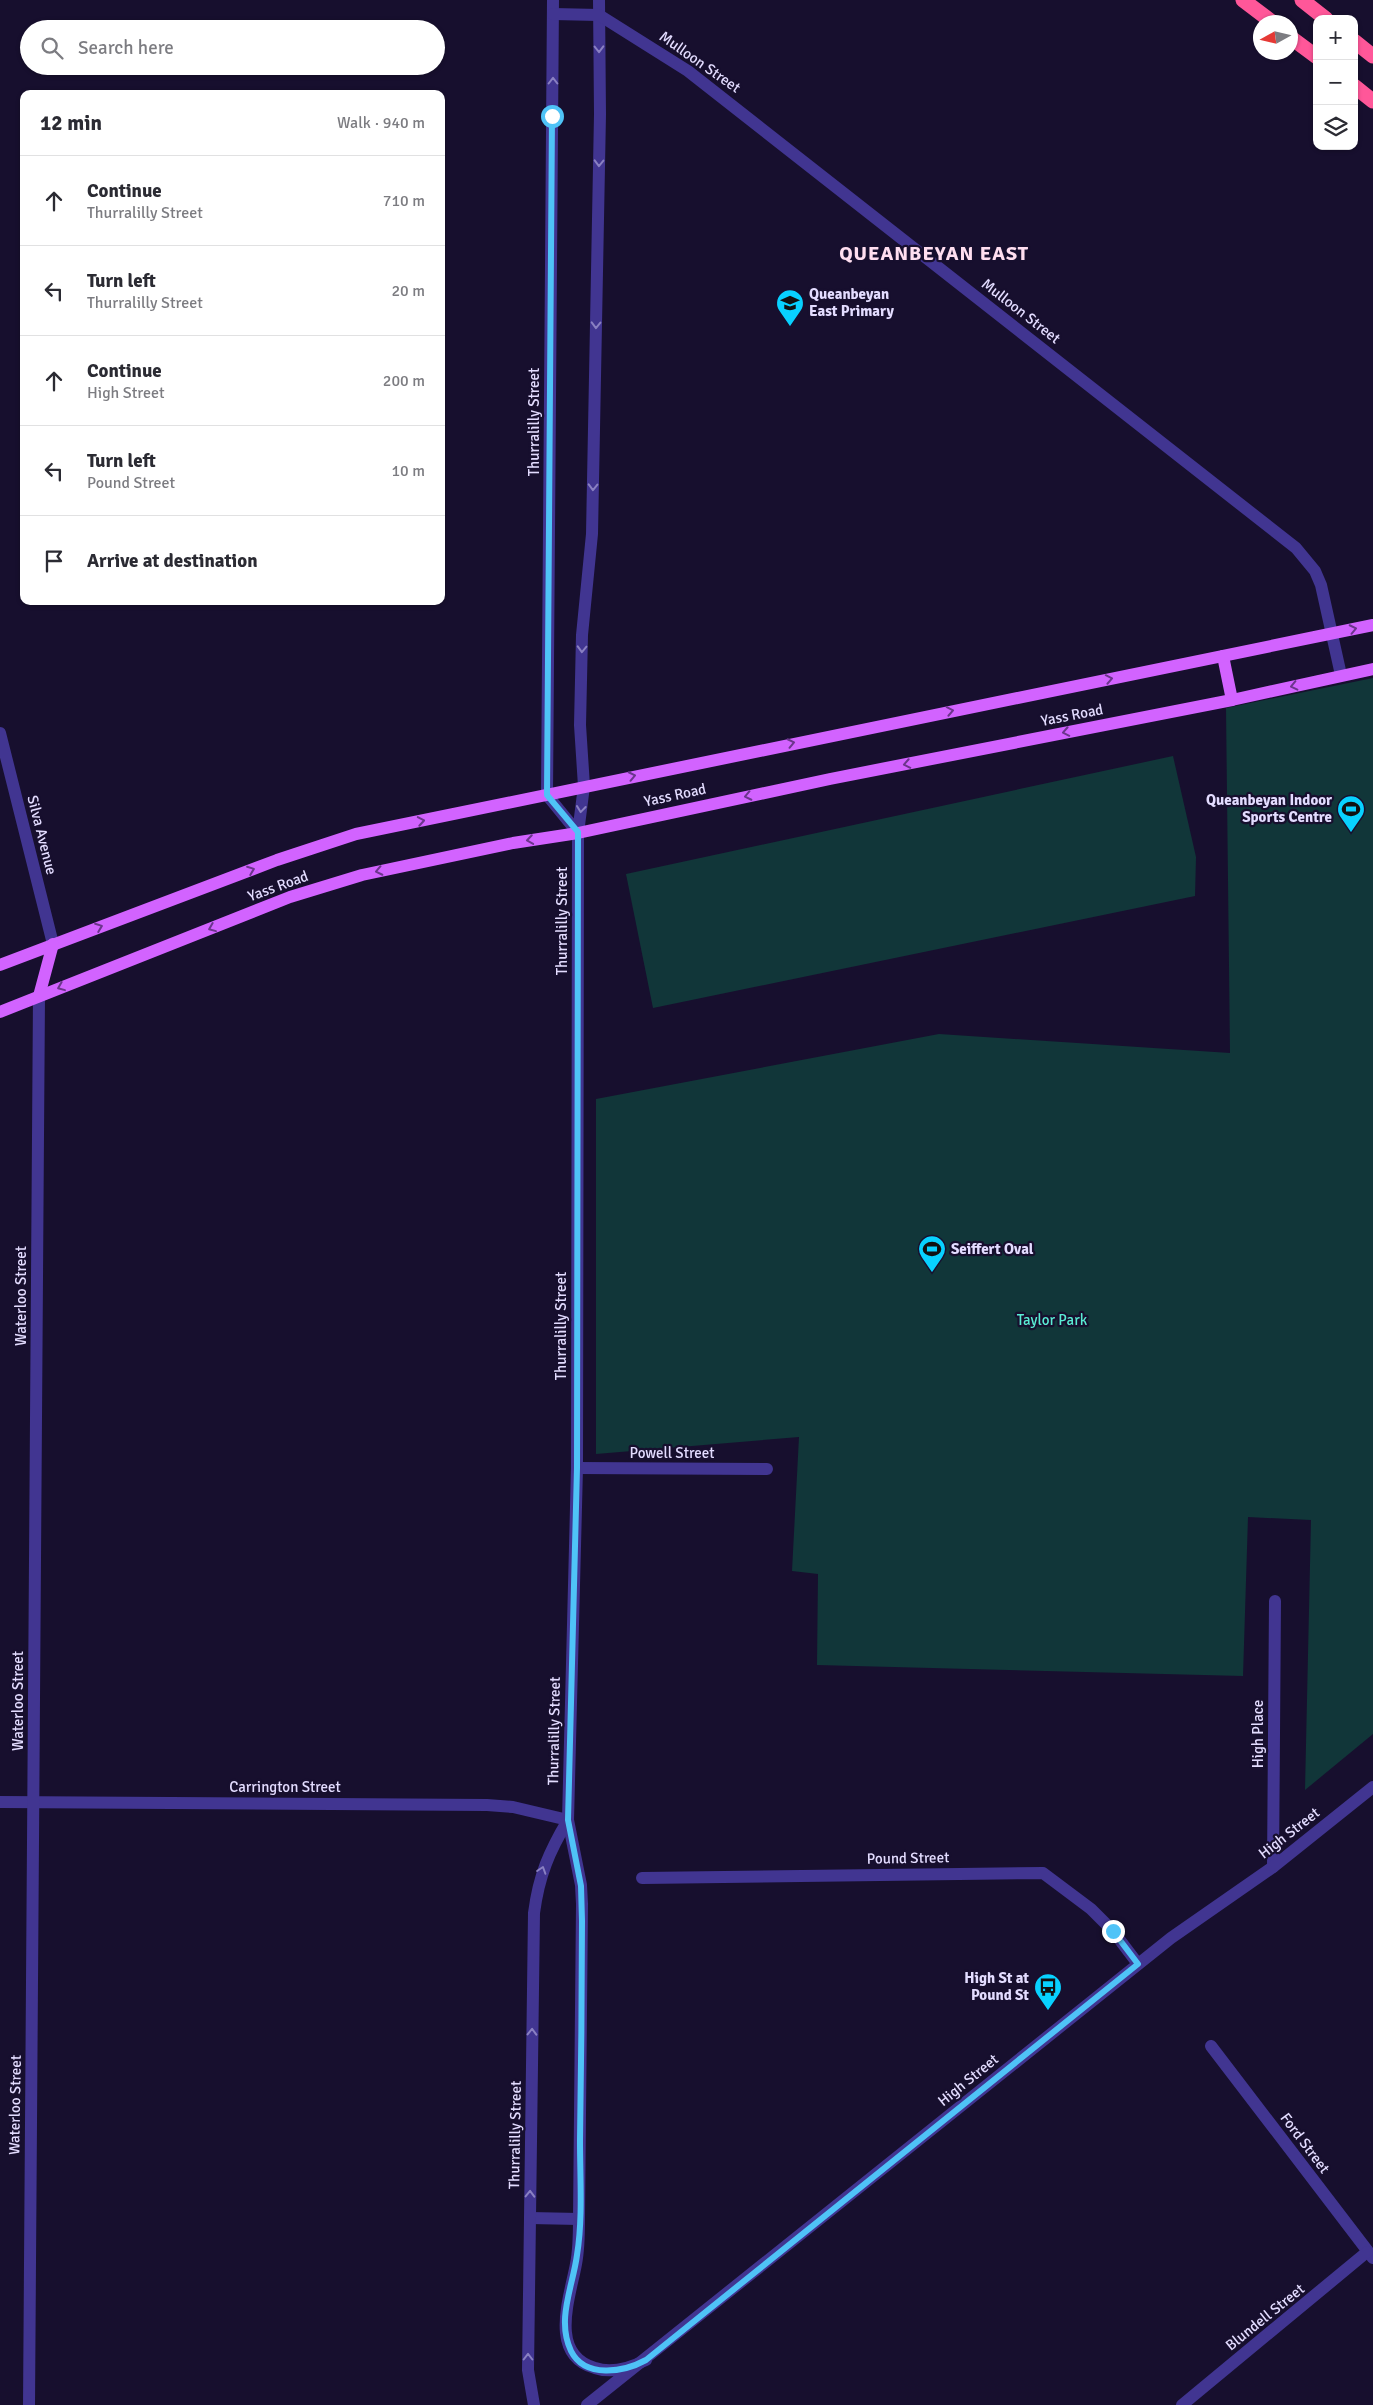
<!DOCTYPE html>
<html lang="en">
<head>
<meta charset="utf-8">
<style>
  body { margin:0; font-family:Signika,sans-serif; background:#f2f2f3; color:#2b2b33 }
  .controls { position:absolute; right:15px; top:15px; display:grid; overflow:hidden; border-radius:10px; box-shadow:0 1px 4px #0004 }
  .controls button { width:45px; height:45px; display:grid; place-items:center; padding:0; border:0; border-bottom:1px solid #e1e1e2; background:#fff; color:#2b2b33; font:25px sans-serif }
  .compass { position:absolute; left:1253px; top:15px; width:45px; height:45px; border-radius:50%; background:#fff; box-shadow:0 1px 4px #0004; rotate:262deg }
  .stop { position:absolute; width:15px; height:15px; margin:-11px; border:4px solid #4fc3f7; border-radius:50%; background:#fff }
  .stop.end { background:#4fc3f7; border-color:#fff; box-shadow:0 1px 5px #0008 }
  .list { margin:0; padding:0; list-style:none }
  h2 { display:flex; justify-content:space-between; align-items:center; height:65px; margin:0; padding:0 20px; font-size:21px }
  h2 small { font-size:16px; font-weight:400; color:#7c7c81 }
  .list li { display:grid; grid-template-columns:32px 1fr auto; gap:15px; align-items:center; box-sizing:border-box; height:90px; padding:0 20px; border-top:1px solid #e1e1e2 }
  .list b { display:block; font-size:19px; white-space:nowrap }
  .list p { margin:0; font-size:16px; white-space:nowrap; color:#7c7c81 }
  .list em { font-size:16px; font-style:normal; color:#7c7c81 }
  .icon { flex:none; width:28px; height:28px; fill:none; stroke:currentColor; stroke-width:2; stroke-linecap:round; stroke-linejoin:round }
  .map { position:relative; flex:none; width:1373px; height:2405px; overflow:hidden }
  .search { position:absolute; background:#fff; box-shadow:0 1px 4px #0004; left:20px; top:20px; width:425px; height:55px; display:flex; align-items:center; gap:12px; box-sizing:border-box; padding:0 18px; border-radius:28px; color:#7c7c81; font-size:19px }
  .panel { position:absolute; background:#fff; box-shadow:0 1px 4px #0004; left:20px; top:90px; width:425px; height:515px; border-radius:10px }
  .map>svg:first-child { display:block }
  .green { fill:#113639 }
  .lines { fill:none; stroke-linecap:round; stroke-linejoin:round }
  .minor { stroke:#413591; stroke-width:12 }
  .major { stroke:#d263ff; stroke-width:12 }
  .highway { stroke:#ff5799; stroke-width:15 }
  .oneway { stroke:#8a80c2 }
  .oneway2 { stroke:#6b358c }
  .route { stroke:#4fc3f7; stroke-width:6 }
  .labels { text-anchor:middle; stroke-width:4.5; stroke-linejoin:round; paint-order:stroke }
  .street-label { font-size:15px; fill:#e3dcff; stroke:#170f2e }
  .poi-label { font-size:15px; font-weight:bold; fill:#e3dcff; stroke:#170f2e; text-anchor:start }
  .park-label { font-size:15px; fill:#5aecd4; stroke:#170f2e }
  .district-label { font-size:20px; font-weight:bold; letter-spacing:1px; fill:#ffdef0; stroke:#170f2e }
</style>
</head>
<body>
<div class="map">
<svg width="1373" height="2405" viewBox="0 0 1373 2405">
  <rect width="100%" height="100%" fill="#170f2e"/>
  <g class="green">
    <path d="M1373 678V1734L1305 1790 1311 1520 1248 1517 1243 1676 817 1665 818 1574 792 1571 799 1437 596 1454V1099L939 1034 1230 1053 1226 708Z"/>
    <path d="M1173 756 1196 857 1195 896 653 1008 626 874Z"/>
  </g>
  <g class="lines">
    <g class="minor">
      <path d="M553 0 547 795 578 833"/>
      <path d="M599 0 600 114 592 534 582 635 580 725 584 786 578 833 577 1468 568 1820 581 1885 582 1904 579 2219C579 2234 579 2249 576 2264 570 2297 548 2355 595 2368 612 2374 630 2368 646 2360"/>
      <path d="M553 14 599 15 688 71 1296 548 1315 571 1321 585 1341 675"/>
      <path d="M0 733 53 944"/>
      <path d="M577 1468 767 1469"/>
      <path d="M0 1802 487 1805 513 1807 568 1820"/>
      <path d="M1273 1867 1275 1601"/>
      <path d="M642 1878 1043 1873 1091 1909 1113 1931 1138 1964"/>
      <path d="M1211 2046 1373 2258"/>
      <path d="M530 2218 579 2219"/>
      <path d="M29 2405 39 996"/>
      <path d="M534 2405 528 2370 534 1913C539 1875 549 1852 568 1820"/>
      <path d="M587 2405 1171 1938 1273 1867 1373 1787"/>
      <path d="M1182 2405 1367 2252"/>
    </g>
    <g class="major">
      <path d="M1223 656 1232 700"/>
      <path d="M0 965 277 860 356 834 1373 625"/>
      <path d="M39 996 53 944"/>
      <path d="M0 1012 290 897 362 875 513 843 578 833 830 779 1232 700 1373 669"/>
    </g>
    <g class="highway">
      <path d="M1243 0 1272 22"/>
      <path d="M1302 0 1326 19"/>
      <path d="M1290 37 1317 57"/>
      <path d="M1354 41 1373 56"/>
      <path d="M1354 86 1373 101"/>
    </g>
  </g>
  <defs><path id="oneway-chevron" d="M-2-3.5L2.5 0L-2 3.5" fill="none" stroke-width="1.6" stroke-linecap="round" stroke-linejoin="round" transform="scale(1.25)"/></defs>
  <g class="oneway">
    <use href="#oneway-chevron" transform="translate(599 49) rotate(89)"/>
    <use href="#oneway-chevron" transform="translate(553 81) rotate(-90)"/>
    <use href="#oneway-chevron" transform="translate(599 163) rotate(91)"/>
    <use href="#oneway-chevron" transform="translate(596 325) rotate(91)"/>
    <use href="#oneway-chevron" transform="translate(593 487) rotate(91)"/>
    <use href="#oneway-chevron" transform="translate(582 649) rotate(92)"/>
    <use href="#oneway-chevron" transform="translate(581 809) rotate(97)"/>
    <use href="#oneway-chevron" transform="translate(542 1870) rotate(-72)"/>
    <use href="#oneway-chevron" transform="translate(532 2032) rotate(-89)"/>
    <use href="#oneway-chevron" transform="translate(530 2194) rotate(-89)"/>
    <use href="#oneway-chevron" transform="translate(528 2357) rotate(-90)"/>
  </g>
  <g class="oneway2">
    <use href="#oneway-chevron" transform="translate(1353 629) rotate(-12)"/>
    <use href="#oneway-chevron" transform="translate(1109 679) rotate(-11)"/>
    <use href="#oneway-chevron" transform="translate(1294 686) rotate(167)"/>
    <use href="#oneway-chevron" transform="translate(950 711) rotate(-11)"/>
    <use href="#oneway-chevron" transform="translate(1066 732) rotate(169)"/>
    <use href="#oneway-chevron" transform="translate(791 743) rotate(-12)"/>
    <use href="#oneway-chevron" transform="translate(907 764) rotate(169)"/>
    <use href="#oneway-chevron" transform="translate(632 776) rotate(-12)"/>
    <use href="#oneway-chevron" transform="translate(748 796) rotate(168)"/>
    <use href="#oneway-chevron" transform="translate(421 821) rotate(-10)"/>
    <use href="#oneway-chevron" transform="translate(530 840) rotate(171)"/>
    <use href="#oneway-chevron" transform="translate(251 870) rotate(-21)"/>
    <use href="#oneway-chevron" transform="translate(379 871) rotate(168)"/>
    <use href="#oneway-chevron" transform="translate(99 927) rotate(-21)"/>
    <use href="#oneway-chevron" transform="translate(212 928) rotate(158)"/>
    <use href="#oneway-chevron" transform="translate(61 987) rotate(158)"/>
  </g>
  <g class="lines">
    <path class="route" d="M552 116 547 795 578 832 577 1468 568 1820 581 1886 582 1921C582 1994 581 2068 580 2141 580 2178 583 2218 577 2255 573 2286 556 2320 571 2351 585 2379 624 2372 646 2360L1138 1964 1113 1931"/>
  </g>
  <defs>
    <g id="school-pin" transform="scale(1.4375)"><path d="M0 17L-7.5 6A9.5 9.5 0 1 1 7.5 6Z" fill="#08d1ff" stroke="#170f2e"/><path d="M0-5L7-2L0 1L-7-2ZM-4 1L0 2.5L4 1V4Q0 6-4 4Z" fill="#111"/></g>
    <g id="stadium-pin" transform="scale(1.4375)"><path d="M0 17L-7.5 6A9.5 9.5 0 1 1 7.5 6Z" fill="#08d1ff" stroke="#170f2e"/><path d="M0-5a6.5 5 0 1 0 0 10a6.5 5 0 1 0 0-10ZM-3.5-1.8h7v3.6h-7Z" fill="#111"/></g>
    <g id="bus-pin" transform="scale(1.4375)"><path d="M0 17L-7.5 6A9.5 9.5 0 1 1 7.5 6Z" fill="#08d1ff" stroke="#170f2e"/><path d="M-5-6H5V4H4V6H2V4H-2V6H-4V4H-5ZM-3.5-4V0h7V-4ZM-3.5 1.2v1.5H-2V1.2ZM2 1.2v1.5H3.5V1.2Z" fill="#111"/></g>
  </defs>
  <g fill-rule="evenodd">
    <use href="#school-pin" x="790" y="303"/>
    <use href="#stadium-pin" x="1351" y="809"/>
    <use href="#stadium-pin" x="932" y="1249"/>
    <use href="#bus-pin" x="1048" y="1987"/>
  </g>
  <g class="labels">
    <g class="street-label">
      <text transform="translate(700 62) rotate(35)" y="5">Mulloon Street</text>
      <text transform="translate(1021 311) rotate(38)" y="5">Mulloon Street</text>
      <text transform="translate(534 422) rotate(-90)" y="5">Thurralilly Street</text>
      <text transform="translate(1072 715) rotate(-11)" y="5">Yass Road</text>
      <text transform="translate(675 795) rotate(-12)" y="5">Yass Road</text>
      <text transform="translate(42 835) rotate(76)" y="5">Silva Avenue</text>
      <text transform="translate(278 886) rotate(-20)" y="5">Yass Road</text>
      <text transform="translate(562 921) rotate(-90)" y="5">Thurralilly Street</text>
      <text transform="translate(21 1296) rotate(-90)" y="5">Waterloo Street</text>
      <text transform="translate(561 1326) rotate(-90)" y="5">Thurralilly Street</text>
      <text x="672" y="1458">Powell Street</text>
      <text transform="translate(18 1701) rotate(-90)" y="5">Waterloo Street</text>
      <text transform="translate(554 1731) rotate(-89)" y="5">Thurralilly Street</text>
      <text transform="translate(1258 1734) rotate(-90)" y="5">High Place</text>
      <text x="285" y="1792">Carrington Street</text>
      <text transform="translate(1289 1833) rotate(-38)" y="5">High Street</text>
      <text transform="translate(908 1858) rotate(-1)" y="5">Pound Street</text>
      <text transform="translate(968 2080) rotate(-39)" y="5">High Street</text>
      <text transform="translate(15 2105) rotate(-89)" y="5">Waterloo Street</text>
      <text transform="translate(515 2135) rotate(-89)" y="5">Thurralilly Street</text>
      <text transform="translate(1305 2143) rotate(53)" y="5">Ford Street</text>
      <text transform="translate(1265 2317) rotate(-39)" y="5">Blundell Street</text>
    </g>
    <g class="poi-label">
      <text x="809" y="299">Queanbeyan<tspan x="809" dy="17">East Primary</tspan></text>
      <text x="1332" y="805" text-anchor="end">Queanbeyan Indoor<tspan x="1332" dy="17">Sports Centre</tspan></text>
      <text x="951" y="1254">Seiffert Oval</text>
      <text x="1029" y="1983" text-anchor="end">High St at<tspan x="1029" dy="17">Pound St</tspan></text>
    </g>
    <g class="park-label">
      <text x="1052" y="1325">Taylor Park</text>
    </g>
    <g class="district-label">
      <text x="934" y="260">QUEANBEYAN EAST</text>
    </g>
  </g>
</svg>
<div class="controls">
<button>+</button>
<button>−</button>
<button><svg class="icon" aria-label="layers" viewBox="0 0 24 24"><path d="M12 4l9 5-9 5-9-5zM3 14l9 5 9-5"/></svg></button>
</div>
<svg class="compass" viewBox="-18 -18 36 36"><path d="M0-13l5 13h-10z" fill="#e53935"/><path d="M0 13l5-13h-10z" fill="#7c7c81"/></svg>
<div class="stop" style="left:552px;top:116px"></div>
<div class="stop end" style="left:1113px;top:1931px"></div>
<div class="search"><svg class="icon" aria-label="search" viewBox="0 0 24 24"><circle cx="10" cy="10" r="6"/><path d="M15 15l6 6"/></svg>Search here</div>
<section class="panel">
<h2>12 min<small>Walk · 940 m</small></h2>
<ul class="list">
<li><svg class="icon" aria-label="ahead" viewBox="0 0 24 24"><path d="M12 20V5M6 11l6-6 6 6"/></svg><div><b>Continue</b><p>Thurralilly Street</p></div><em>710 m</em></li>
<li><svg class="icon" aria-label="left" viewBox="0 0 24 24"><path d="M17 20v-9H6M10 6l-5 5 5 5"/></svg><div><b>Turn left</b><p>Thurralilly Street</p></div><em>20 m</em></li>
<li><svg class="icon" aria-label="ahead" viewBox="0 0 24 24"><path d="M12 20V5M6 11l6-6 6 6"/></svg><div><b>Continue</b><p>High Street</p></div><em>200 m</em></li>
<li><svg class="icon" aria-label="left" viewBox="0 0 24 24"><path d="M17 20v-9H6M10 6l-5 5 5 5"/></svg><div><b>Turn left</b><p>Pound Street</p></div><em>10 m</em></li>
<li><svg class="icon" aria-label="arrive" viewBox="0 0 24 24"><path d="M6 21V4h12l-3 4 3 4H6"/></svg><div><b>Arrive at destination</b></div></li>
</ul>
</section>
</div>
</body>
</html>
